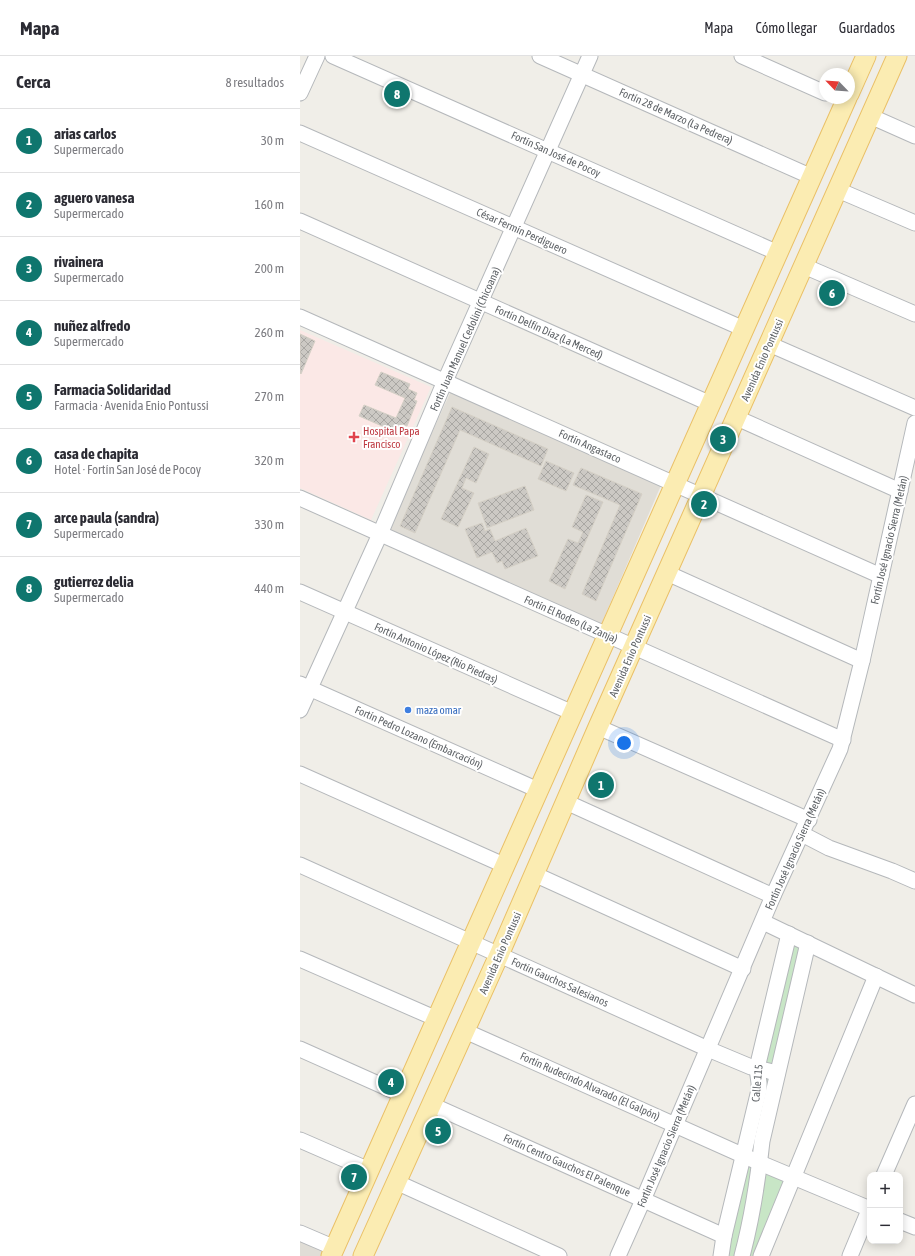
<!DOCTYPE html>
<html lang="es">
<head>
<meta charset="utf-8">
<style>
  body { margin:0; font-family:"Asap Condensed",sans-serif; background:#f2f2f3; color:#2b2b33 }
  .controls { position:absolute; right:12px; bottom:12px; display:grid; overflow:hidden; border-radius:8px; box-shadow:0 2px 10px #0003 }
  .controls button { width:36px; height:36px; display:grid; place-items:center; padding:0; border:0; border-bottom:1px solid #e1e1e2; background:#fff; color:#2b2b33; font:20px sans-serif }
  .compass { position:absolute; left:519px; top:12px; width:36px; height:36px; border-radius:50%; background:#fff; box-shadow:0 2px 10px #0003; rotate:295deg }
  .you { position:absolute; left:324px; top:687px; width:14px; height:14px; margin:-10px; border:3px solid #fff; border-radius:50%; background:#1a73e8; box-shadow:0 0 0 6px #1a73e833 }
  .badge { display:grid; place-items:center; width:26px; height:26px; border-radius:50%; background:#0f766e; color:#fff; font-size:13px; font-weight:700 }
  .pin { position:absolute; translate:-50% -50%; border:2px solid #fff; box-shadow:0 1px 4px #0006 }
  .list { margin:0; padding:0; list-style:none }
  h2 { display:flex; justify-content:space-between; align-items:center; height:52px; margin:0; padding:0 16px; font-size:17px }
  h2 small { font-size:13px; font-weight:400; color:#7c7c81 }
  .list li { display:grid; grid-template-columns:26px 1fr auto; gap:12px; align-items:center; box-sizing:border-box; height:64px; padding:0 16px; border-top:1px solid #e1e1e2 }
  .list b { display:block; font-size:15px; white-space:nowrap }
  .list p { margin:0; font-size:13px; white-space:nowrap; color:#7c7c81 }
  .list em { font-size:13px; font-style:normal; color:#7c7c81 }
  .map { position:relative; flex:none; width:615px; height:1200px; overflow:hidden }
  header { display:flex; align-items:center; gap:24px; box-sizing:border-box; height:56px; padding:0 20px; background:#fff; border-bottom:1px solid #e1e1e2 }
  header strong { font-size:19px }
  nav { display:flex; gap:22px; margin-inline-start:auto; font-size:14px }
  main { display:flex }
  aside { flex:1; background:#fff }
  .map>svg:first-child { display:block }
  .education { fill:#e0ddd6 }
  .medical { fill:#fbe8e6 }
  .green { fill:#c8e6c6 }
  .building { fill:url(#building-cross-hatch); stroke:#d5d0c6 }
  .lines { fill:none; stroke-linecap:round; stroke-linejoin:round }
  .minor-casing { stroke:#b5b8bb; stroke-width:17 }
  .major-casing { stroke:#eac067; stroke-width:21 }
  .minor { stroke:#fff; stroke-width:15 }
  .major { stroke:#fbecb2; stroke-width:19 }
  .health-dot { fill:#e0444e; stroke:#fff; stroke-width:1.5 }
  .shop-dot { fill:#3f7fe0; stroke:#fff; stroke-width:1.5 }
  .labels { text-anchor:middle; stroke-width:4; stroke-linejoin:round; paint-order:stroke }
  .street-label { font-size:11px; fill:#5f6367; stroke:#fff }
  .health-label { font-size:11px; fill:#be3a42; stroke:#fff; text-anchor:start }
  .shop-label { font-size:11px; fill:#366cbe; stroke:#fff; text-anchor:start }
</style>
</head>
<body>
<header>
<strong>Mapa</strong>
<nav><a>Mapa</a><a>Cómo llegar</a><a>Guardados</a></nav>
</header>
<main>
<aside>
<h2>Cerca<small>8 resultados</small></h2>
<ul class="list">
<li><span class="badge">1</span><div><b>arias carlos</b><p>Supermercado</p></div><em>30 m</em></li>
<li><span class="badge">2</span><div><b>aguero vanesa</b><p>Supermercado</p></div><em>160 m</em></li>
<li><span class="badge">3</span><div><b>rivainera</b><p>Supermercado</p></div><em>200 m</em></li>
<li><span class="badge">4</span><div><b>nuñez alfredo</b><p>Supermercado</p></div><em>260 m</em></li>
<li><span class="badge">5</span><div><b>Farmacia Solidaridad</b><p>Farmacia · Avenida Enio Pontussi</p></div><em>270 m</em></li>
<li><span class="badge">6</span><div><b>casa de chapita</b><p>Hotel · Fortín San José de Pocoy</p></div><em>320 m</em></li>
<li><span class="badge">7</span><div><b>arce paula (sandra)</b><p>Supermercado</p></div><em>330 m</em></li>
<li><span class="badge">8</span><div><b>gutierrez delia</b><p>Supermercado</p></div><em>440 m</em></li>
</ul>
</aside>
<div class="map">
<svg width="615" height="1200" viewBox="0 0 615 1200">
  <defs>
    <pattern id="building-cross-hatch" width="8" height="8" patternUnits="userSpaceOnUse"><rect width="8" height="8" fill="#ccc9c4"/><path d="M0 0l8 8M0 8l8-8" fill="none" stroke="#a9a7a3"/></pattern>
  </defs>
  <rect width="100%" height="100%" fill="#f0eee8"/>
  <g class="education">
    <path d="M151 335 362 427 301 569 87 475Z"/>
    <path d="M0 1178 30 1200H0Z"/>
  </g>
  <path class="medical" d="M0 274 131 331 71 464 0 432Z"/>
  <path class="green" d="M490 879 508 887 460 1107 492 1121 460 1200H423Z"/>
  <g class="building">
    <path d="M0 278 15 285 1 318 0 317Z"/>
    <path d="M81 316 110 328 108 333 117 337 114 344 117 345 107 370 102 368 98 377 59 360 64 349 96 362 105 342 75 329Z"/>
    <path d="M152 351 248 393 241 410 160 374 115 477 100 470Z"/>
    <path d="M174 391 189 398 176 427 166 422 162 432 174 437 158 471 141 463Z"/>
    <path d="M246 405 274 417 266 435 238 423Z"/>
    <path d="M281 412 342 438 296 545 282 538 320 449 273 429Z"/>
    <path d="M225 430 234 454 187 472 178 447Z"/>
    <path d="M286 439 303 446 265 533 249 525 268 483 278 487 283 476 272 471Z"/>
    <path d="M182 467 185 475 190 473 195 485 226 472 238 500 205 513 202 505 197 507 192 496 177 502 165 473Z"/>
  </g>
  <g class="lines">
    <g class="minor-casing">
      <g id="minor">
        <path d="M33 0 478 197"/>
        <path d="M240 0 512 121"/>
        <path d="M442 0 525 37"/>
        <path d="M0 37 17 0"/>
        <path d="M570 60 615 80"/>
        <path d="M0 77 444 273"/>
        <path d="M538 134 615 167"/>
        <path d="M0 165 411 348"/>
        <path d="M504 210 615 258"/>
        <path d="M0 261 581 520"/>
        <path d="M469 288 615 352"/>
        <path d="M437 362 600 435"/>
        <path d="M0 442 543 684"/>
        <path d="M367 517 562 605"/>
        <path d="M0 536 273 657"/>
        <path d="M0 628 238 734"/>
        <path d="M0 654 80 478 145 325 290 0"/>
        <path d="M298 671 509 764"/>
        <path d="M0 718 206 810"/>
        <path d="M266 746 473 840"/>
        <path d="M502 778 529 792 592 815 615 825"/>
        <path d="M0 809 408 993 451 1011 469 1015 477 1018"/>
        <path d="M234 818 443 913"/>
        <path d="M463 866 615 939"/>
        <path d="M0 903 137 963"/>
        <path d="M165 975 460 1107 570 1153"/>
        <path d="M0 993 103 1039"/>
        <path d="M132 1049 424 1180"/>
        <path d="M0 1084 69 1114"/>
        <path d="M584 1119 615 1048"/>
        <path d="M96 1126 259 1200"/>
        <path d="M600 1165 615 1171"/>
        <path d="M0 1177 35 1192"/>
        <path d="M318 1200 343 1144 473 840 540 693 562 605 615 367"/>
        <path d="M421 1200 424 1180 459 1034V1027L457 1012 489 878"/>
        <path d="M442 1200C452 1162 458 1124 462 1085L508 887"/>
        <path d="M461 1200 576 920"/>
        <path d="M550 1200 570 1152"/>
      </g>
    </g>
    <g class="major-casing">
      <g id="major">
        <path d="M549 38 566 0"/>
        <path d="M31 1200 547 42"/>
        <path d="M63 1200 199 899 298 671 597 0"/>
      </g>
    </g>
    <use href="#minor" class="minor"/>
    <use href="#major" class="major"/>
  </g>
  <path class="health-dot" d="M52 375h4v4h4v4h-4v4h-4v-4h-4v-4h4z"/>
  <circle class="shop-dot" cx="108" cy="654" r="4"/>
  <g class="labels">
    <g class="street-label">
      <text transform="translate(376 60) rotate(24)" y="4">Fortín 28 de Marzo (La Pedrera)</text>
      <text transform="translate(256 98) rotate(24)" y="4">Fortín San José de Pocoy</text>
      <text transform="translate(222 175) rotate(24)" y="4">César Fermín Perdiguero</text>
      <text transform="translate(249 276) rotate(24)" y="4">Fortín Delfín Díaz (La Merced)</text>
      <text transform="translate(165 283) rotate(-66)" y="4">Fortín Juan Manuel Cedolini (Chicoana)</text>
      <text transform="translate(462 304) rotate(-66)" y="4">Avenida Enio Pontussi</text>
      <text transform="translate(290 390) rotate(24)" y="4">Fortín Angastaco</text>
      <text transform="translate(589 484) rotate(-77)" y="4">Fortín José Ignacio Sierra (Metán)</text>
      <text transform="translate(271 563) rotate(24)" y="4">Fortín El Rodeo (La Zanja)</text>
      <text transform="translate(136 597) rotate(24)" y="4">Fortín Antonio López (Río Piedras)</text>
      <text transform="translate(330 600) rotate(-66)" y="4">Avenida Enio Pontussi</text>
      <text transform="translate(119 681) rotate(24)" y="4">Fortín Pedro Lozano (Embarcación)</text>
      <text transform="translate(495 793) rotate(-66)" y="4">Fortín José Ignacio Sierra (Metán)</text>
      <text transform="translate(200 897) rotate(-66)" y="4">Avenida Enio Pontussi</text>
      <text transform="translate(260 926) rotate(24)" y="4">Fortín Gauchos Salesianos</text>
      <text transform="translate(457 1027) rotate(-85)" y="4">Calle 115</text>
      <text transform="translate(290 1030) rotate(24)" y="4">Fortín Rudecindo Alvarado (El Galpón)</text>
      <text transform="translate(366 1090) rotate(-67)" y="4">Fortín José Ignacio Sierra (Metán)</text>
      <text transform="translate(267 1109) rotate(24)" y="4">Fortín Centro Gauchos El Palenque</text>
    </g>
    <g class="health-label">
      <text x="63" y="379">Hospital Papa<tspan x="63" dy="13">Francisco</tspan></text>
    </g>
    <g class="shop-label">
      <text x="116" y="658">maza omar</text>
    </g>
  </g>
</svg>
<div class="controls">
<button>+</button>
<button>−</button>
</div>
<svg class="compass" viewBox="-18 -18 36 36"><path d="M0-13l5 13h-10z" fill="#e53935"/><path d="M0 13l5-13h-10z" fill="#7c7c81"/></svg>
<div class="you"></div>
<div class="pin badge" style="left:301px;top:729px">1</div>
<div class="pin badge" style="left:404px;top:448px">2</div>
<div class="pin badge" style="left:423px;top:383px">3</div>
<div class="pin badge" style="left:91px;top:1026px">4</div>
<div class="pin badge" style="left:138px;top:1075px">5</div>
<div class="pin badge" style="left:532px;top:237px">6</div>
<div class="pin badge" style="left:54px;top:1121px">7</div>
<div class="pin badge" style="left:97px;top:38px">8</div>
</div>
</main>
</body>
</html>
